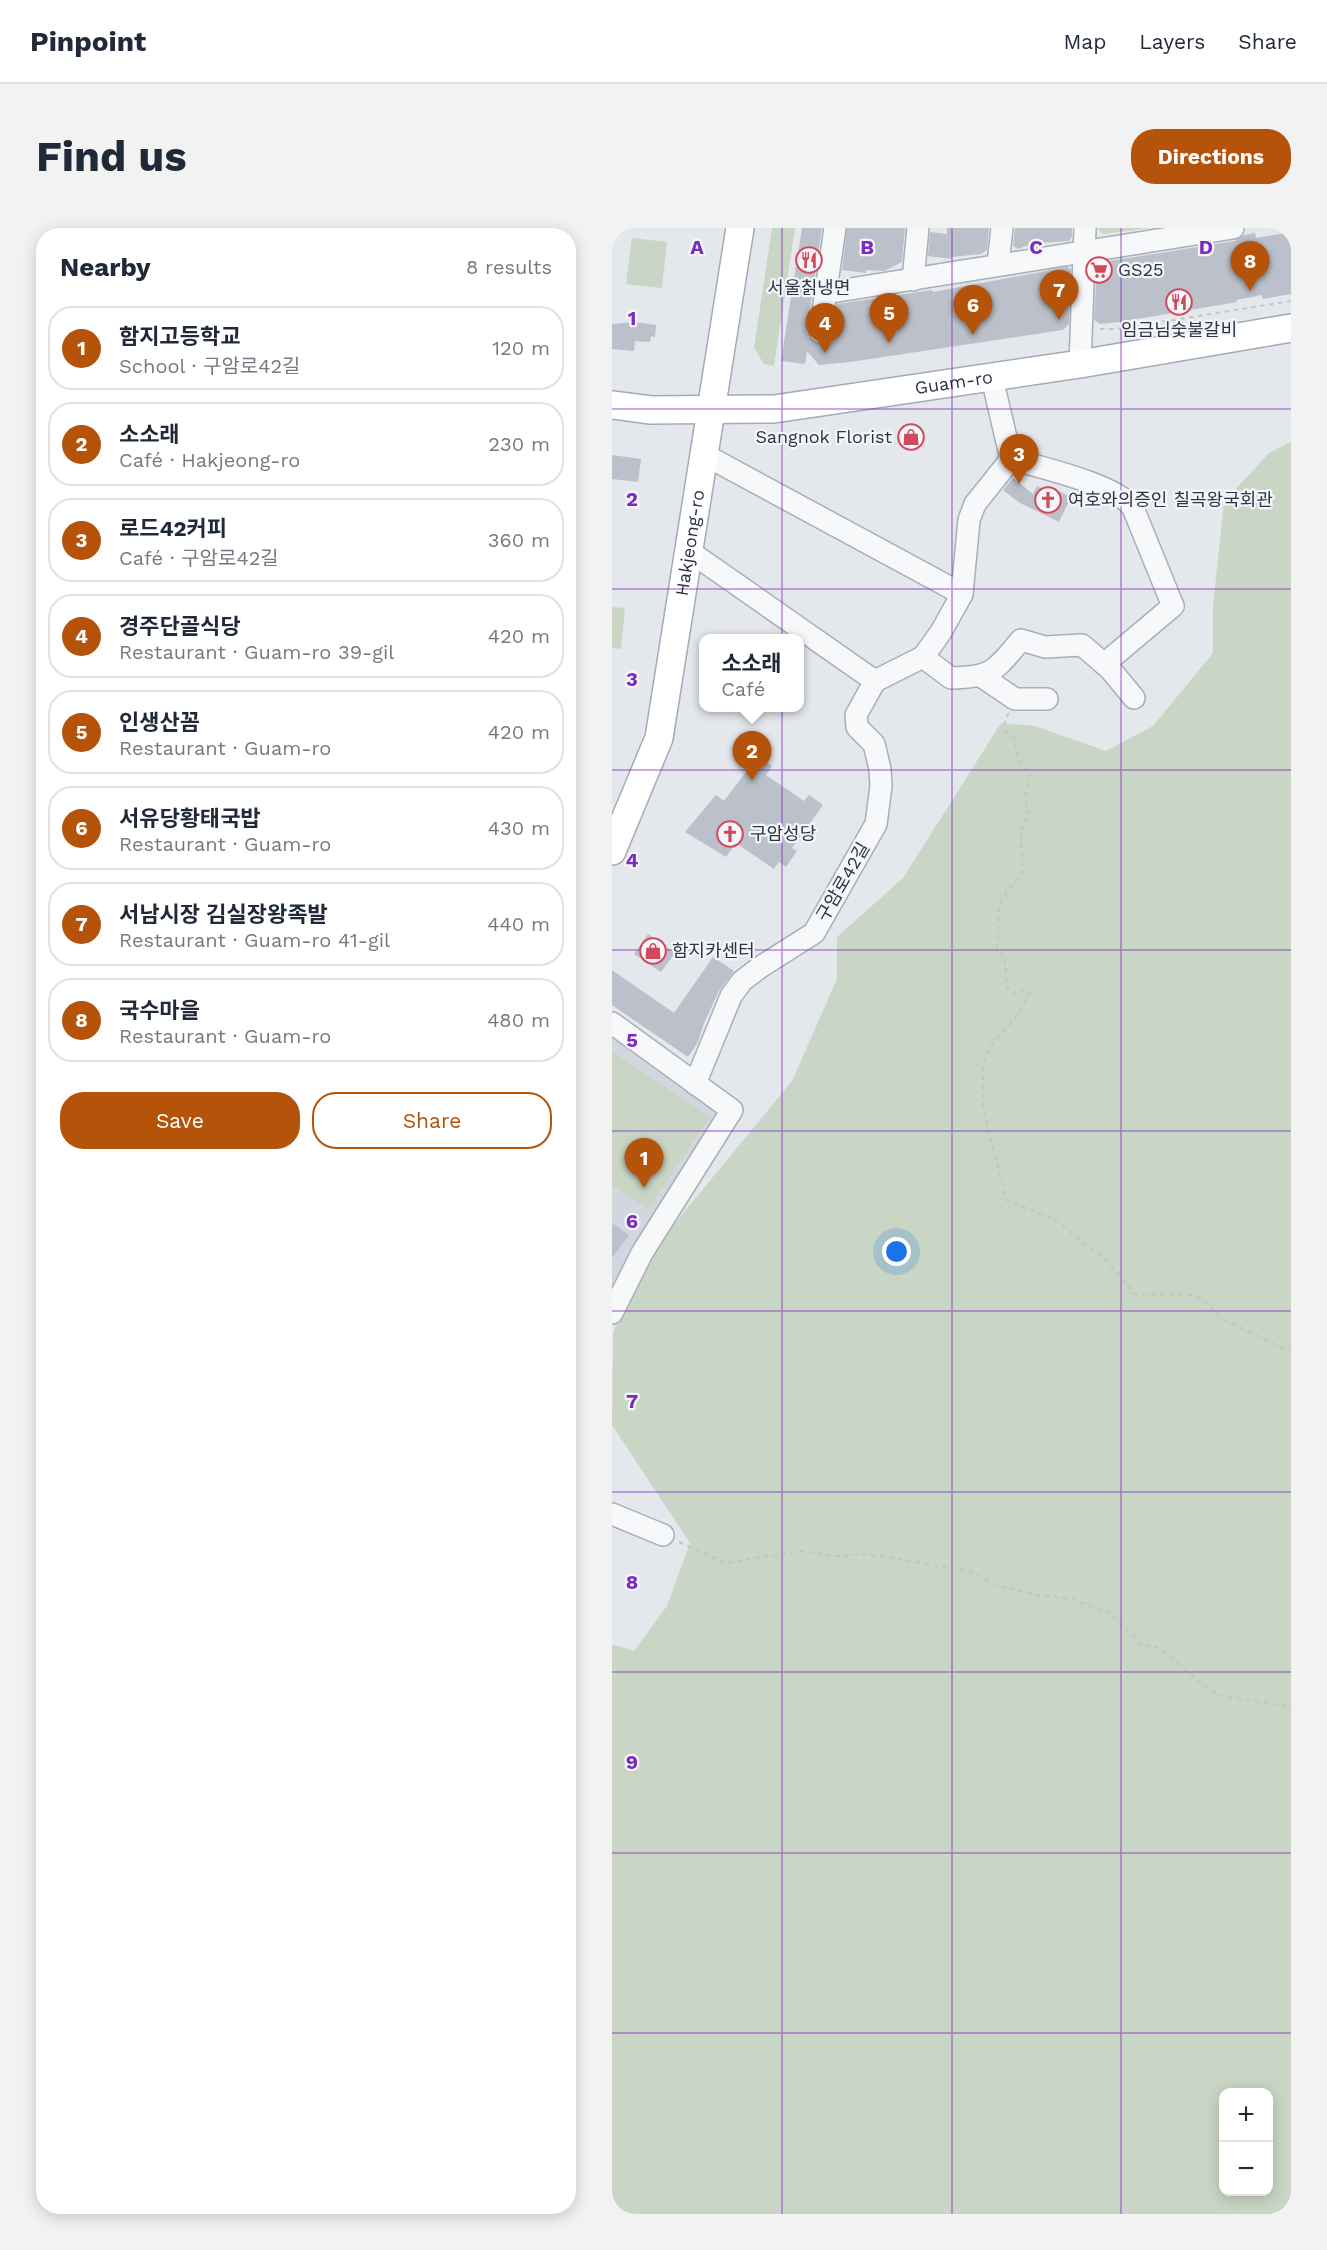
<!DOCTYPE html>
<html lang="en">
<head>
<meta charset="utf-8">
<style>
  body { margin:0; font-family:"Work Sans","Noto Sans KR",sans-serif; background:#f2f2f3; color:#1f2937 }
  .controls { position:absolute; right:18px; bottom:18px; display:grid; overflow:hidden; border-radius:12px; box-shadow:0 3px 15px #0003 }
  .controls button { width:54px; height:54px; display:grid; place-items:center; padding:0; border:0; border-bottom:2px solid #e0e1e3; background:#fff; color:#1f2937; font:30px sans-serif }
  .you { position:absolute; left:285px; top:1024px; width:21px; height:21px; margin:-15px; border:4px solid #fff; border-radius:50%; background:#1a73e8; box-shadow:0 0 0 9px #1a73e833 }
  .badge { display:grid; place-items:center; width:39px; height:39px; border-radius:50%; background:#b45309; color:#fff; font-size:20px; font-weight:700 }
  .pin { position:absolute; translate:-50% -50px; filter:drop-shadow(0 2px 3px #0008) }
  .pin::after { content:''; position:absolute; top:32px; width:21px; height:18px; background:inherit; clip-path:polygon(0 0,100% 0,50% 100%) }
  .popup { position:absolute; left:87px; top:406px; width:105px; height:78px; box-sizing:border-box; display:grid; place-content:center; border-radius:12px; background:#fff; filter:drop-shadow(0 2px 4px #0005); font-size:20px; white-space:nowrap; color:#747a83 }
  .popup b { font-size:22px; color:#1f2937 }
  .popup::after { content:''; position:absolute; left:50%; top:100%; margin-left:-12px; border:12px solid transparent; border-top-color:#fff }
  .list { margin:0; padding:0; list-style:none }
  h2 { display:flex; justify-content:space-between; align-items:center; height:78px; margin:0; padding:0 24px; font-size:26px }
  h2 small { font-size:20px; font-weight:400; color:#747a83 }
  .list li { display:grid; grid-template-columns:39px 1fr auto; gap:18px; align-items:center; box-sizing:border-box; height:84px; margin:0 12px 12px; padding:0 12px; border:2px solid #e0e1e3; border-radius:24px }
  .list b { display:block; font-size:22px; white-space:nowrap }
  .list p { margin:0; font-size:20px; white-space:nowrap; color:#747a83 }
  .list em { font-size:20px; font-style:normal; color:#747a83 }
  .actions { display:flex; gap:12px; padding:18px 24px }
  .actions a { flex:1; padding:14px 0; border:2px solid #b45309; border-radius:24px; text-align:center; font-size:21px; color:#b45309 }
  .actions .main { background:#b45309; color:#fff }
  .map { position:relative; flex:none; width:679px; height:1986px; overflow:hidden; border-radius:24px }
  header { display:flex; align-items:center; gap:36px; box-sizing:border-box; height:84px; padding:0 30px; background:#fff; border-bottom:2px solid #e0e1e3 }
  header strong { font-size:28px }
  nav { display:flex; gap:33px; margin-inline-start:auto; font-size:21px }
  .intro { display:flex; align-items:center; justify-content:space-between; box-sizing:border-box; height:144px; padding:0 36px }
  h1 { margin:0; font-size:42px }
  .button { padding:15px 27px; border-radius:24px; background:#b45309; color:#fff; font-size:21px; font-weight:700 }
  main { display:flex; gap:36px; padding:0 36px }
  aside { flex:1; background:#fff; border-radius:24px; box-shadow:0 3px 15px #0003 }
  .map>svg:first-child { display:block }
  .built { fill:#d2d6de }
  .green { fill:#c9d6c5; fill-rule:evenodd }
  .building { fill:#bbc0ca }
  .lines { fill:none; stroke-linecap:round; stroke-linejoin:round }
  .minor-casing { stroke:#a9aeb7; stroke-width:24 }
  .major-casing { stroke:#a3abb8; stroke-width:30 }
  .path { stroke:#c2c5cb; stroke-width:2; stroke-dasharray:4.5 4.5; stroke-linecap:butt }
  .minor { stroke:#f7f8fa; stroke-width:21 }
  .major { stroke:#fff; stroke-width:27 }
  .grid { fill:none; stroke:#7b2cbf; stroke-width:1.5; stroke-opacity:0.55 }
  .labels { text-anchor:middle; stroke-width:4.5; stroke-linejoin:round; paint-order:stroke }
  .poi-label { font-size:18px; fill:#2b3445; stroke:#f4f6f9; text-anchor:start }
  .street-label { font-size:18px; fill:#2b3445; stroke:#f4f6f9 }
  .grid-label { font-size:20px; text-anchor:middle; font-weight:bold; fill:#7b2cbf; stroke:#f4f6f9; stroke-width:4.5; stroke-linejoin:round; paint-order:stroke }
</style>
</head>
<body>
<header>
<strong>Pinpoint</strong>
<nav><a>Map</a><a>Layers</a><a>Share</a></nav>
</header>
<div class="intro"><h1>Find us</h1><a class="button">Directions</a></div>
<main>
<aside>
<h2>Nearby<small>8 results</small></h2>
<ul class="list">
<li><span class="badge">1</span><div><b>함지고등학교</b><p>School · 구암로42길</p></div><em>120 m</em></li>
<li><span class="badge">2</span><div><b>소소래</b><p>Café · Hakjeong-ro</p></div><em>230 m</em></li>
<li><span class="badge">3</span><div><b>로드42커피</b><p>Café · 구암로42길</p></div><em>360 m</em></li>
<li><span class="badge">4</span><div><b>경주단골식당</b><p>Restaurant · Guam-ro 39-gil</p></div><em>420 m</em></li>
<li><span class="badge">5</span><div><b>인생산꼼</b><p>Restaurant · Guam-ro</p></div><em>420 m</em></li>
<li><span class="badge">6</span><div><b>서유당황태국밥</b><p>Restaurant · Guam-ro</p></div><em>430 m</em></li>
<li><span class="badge">7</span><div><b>서남시장 김실장왕족발</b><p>Restaurant · Guam-ro 41-gil</p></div><em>440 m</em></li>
<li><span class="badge">8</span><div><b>국수마을</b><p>Restaurant · Guam-ro</p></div><em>480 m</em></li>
</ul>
<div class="actions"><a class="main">Save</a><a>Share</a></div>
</aside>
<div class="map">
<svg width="679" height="1986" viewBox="0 0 679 1986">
  <rect width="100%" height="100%" fill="#e4e7ec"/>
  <path class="built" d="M0 807 114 885 14 1035 0 1061Z"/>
  <g class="green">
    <path d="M160 0H183L162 138 152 136 142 120Z"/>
    <path d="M485 0H537L491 6Z"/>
    <path d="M20 10 55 14 50 60 14 56Z"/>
    <path d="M679 214V1986H0V1416L22 1423 55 1378 78 1315 0 1197 1 1105 26 1040 180 853 225 751V709L291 650 389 495 423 498 494 523 541 498 601 425V378L612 274 657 225ZM612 1864H656V1964H612Z"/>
    <path d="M0 379 13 380 9 421 0 420Z"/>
    <path d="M0 824 98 889 36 981 0 957Z"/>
  </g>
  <g class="building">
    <path d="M190 0H210L195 102 196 109 206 116 218 111 225 76 320 62 321 64 456 39 459 42 457 96 451 102 238 134 207 137 195 123 193 136 169 133Z"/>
    <path d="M235 0H293L290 34 272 43 254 42V45L230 42Z"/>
    <path d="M335 0H377L375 22 369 26 340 29V31L316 28 318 4 335 6Z"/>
    <path d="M403 0H460V8L457 13 426 15V18H413L406 21 401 18Z"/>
    <path d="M679 4V66L651 71 650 67 624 72 625 74 508 94 488 96 482 92 485 35 623 13 631 7 643 5 644 10Z"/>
    <path d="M23 94 44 97 43 109 39 108 38 114 23 113 22 123 0 121V96Z"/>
    <path d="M0 227 29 231 26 254 0 251Z"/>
    <path d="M401 250 421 266 425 258 445 268 447 263 459 269 447 294 408 275 391 262Z"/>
    <path d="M146 528 160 538 154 547 192 573 197 567 211 577 180 620 185 623 174 639 167 634 162 641 124 615 114 629 73 604 104 567 112 573Z"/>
    <path d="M36 706 63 725 49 744 22 726Z"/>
    <path d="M101 729 122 743 107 763 92 795 86 814 76 829 0 777V742L62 785Z"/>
    <path d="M0 995 17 1007 0 1030Z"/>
  </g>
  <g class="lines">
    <g class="minor-casing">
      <g id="minor">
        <path d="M386 36 390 0"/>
        <path d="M301 52 306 0"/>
        <path d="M213 65 621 0"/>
        <path d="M208 104 223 0"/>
        <path d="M468 136 473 0"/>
        <path d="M93 227 350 366"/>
        <path d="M399 231C427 239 506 257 521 280L561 378 492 436"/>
        <path d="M77 323 263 453 311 429 339 450C382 449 382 443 409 412L433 419 470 417 498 441 522 470"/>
        <path d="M311 429 329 404 350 366 357 292 363 276 399 231 380 150"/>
        <path d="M369 448 403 471H435"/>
        <path d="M0 795 120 882 30 1025 0 1085"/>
        <path d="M83 856 119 768 130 753 147 740 202 705 264 596 269 558 268 541 262 516 245 499 244 487 263 453"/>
        <path d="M0 1286 51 1307"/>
      </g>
    </g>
    <g class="major-casing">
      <g id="major">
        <path id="s1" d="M0 177 39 182 162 181 468 136 679 100"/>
        <path id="s2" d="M0 623 47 510 128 0"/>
      </g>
    </g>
    <g class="path">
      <path d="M488 101H506L679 73"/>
      <path d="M397 485 393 491V502L402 509 407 534 418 545 413 570 417 584 409 602 410 646 395 663 387 677 385 720 393 730 395 759 401 765 407 762 418 764 405 788 380 816 371 836V880L394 972 442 991 495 1033 523 1066 579 1067 588 1070 611 1091 670 1120 679 1119"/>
      <path d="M67 1314 114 1335 188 1323 224 1328 255 1326 358 1343 386 1358 426 1367 460 1371 499 1386 530 1417 545 1419 605 1467 679 1479"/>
    </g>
    <use href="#minor" class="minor"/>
    <use href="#major" class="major"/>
  </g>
  <path class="grid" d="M170 0V1986M340 0V1986M509 0V1986M0 181H679M0 361H679M0 542H679M0 722H679M0 903H679M0 1083H679M0 1264H679M0 1444H679M0 1625H679M0 1805H679"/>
  <defs>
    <g id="restaurant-ring" transform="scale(1.35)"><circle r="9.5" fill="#f4f6f9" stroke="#d1495b" stroke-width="1.5"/><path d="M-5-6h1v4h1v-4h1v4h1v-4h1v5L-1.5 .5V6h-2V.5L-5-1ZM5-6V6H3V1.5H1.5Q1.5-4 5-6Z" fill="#d1495b"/></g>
    <g id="supermarket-ring" transform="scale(1.35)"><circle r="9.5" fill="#f4f6f9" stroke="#d1495b" stroke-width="1.5"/><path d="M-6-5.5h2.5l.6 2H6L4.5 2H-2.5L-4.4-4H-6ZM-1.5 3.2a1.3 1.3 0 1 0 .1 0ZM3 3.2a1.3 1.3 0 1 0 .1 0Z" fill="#d1495b"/></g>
    <g id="shop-ring" transform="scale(1.35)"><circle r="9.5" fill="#f4f6f9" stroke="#d1495b" stroke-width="1.5"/><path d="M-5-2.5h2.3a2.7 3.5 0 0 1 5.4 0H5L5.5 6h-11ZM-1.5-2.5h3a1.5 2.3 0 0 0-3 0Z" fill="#d1495b"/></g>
    <g id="church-ring" transform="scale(1.35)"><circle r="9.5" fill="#f4f6f9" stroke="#d1495b" stroke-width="1.5"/><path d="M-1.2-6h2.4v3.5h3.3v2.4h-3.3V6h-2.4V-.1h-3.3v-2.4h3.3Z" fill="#d1495b"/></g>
  </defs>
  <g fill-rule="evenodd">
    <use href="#restaurant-ring" x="197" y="32"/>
    <use href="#supermarket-ring" x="487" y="42"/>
    <use href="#restaurant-ring" x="567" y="74"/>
    <use href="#shop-ring" x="299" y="209"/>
    <use href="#church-ring" x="436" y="272"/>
    <use href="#church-ring" x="118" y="606"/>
    <use href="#shop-ring" x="41" y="723"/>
  </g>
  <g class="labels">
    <g class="poi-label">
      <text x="506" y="48">GS25</text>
      <text x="197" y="66" text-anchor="middle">서울칡냉면</text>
      <text x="567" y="108" text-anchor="middle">임금님숯불갈비</text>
      <text x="280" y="215" text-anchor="end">Sangnok Florist</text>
      <text x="456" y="278">여호와의증인 칠곡왕국회관</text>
      <text x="138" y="612">구암성당</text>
      <text x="60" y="729">함지카센터</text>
    </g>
    <g class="street-label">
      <text dy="6" stroke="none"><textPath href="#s1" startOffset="344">Guam-ro</textPath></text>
      <text dy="6" stroke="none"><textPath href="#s2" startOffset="320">Hakjeong-ro</textPath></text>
      <text transform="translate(231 654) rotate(-60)" y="6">구암로42길</text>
    </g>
  </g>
  <g class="grid-label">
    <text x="85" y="26">A</text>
    <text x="255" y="26">B</text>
    <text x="424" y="26">C</text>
    <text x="594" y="26">D</text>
    <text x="20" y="97">1</text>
    <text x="20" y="278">2</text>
    <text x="20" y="458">3</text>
    <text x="20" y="639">4</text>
    <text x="20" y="819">5</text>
    <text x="20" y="1000">6</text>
    <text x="20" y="1180">7</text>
    <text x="20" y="1361">8</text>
    <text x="20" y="1541">9</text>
  </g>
</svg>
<div class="controls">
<button>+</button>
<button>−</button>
</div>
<div class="you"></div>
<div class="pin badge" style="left:32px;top:960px">1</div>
<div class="pin badge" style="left:140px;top:553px">2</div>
<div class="popup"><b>소소래</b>Café</div>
<div class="pin badge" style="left:407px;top:256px">3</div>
<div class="pin badge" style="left:213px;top:125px">4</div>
<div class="pin badge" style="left:277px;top:115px">5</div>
<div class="pin badge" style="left:361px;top:107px">6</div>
<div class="pin badge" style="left:447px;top:92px">7</div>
<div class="pin badge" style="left:638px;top:63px">8</div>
</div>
</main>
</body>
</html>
